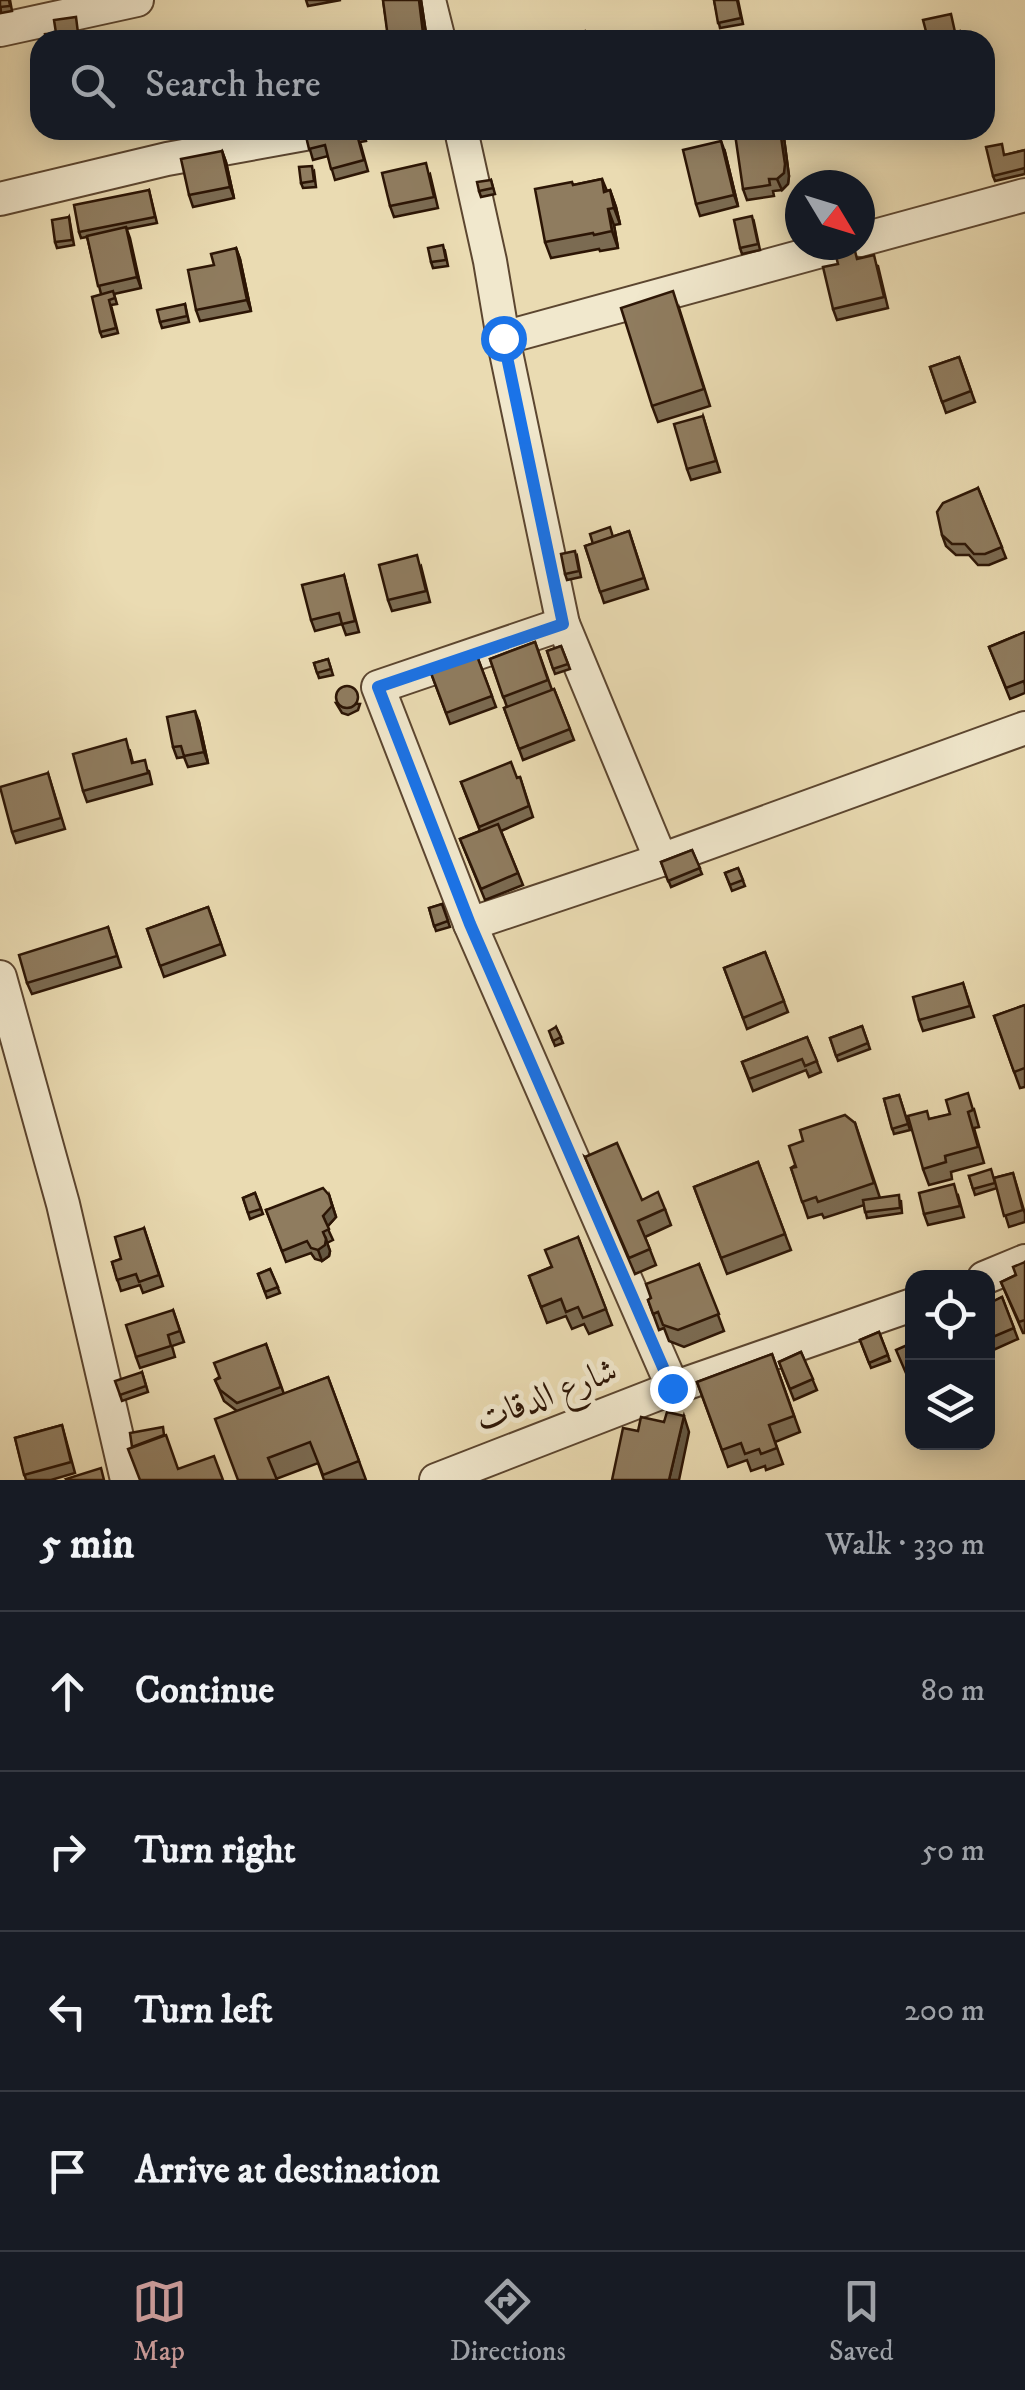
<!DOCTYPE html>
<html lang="en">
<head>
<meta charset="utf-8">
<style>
  body { margin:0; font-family:"IM FELL DW Pica",Amiri,serif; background:#20242c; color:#f1f3f6 }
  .controls { position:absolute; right:30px; bottom:30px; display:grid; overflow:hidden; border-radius:20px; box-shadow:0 5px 25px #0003 }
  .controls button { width:90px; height:90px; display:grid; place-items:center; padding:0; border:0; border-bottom:2px solid #363941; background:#171b24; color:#f1f3f6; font:50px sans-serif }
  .compass { position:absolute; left:785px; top:170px; width:90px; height:90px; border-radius:50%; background:#171b24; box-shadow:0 5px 25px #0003; rotate:128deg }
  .stop { position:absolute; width:30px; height:30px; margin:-22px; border:8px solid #1a73e8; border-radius:50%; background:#fff }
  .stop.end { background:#1a73e8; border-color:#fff; box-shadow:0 2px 10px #0008 }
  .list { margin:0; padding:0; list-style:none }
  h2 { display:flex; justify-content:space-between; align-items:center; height:130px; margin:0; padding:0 40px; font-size:42px }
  h2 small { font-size:32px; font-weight:400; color:#9ea1a6 }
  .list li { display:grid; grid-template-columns:65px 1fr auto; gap:30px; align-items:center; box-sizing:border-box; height:160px; padding:0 40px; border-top:2px solid #363941 }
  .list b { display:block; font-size:38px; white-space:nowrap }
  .list em { font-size:32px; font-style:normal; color:#9ea1a6 }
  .icon { flex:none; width:55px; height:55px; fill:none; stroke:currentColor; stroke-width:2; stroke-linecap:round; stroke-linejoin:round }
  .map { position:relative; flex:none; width:1025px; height:1480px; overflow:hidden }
  .search { position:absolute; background:#171b24; box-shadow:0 5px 25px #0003; left:30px; right:30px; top:30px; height:110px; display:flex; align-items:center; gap:25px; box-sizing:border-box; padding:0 35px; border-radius:30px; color:#9ea1a6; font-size:38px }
  .sheet { height:770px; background:#171b24 }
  nav { display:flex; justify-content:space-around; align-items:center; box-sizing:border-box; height:140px; border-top:2px solid #363941; background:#171b24; font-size:28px; color:#9ea1a6 }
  nav a { display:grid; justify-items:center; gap:5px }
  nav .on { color:#c59692 }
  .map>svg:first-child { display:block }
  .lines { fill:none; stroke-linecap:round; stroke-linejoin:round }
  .minor-casing { stroke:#5c4630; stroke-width:36 }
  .minor { stroke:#f1e8cd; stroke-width:32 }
  .wall { fill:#7b6b52; stroke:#2c1505; stroke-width:2.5 }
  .shaded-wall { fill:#645742; stroke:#2c1505; stroke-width:2.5 }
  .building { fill:#8f7c5f; stroke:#2c1505; stroke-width:2.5 }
  .route { stroke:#1a73e8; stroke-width:12 }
  .labels { text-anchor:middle; stroke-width:10; stroke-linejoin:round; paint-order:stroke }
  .street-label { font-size:35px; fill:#2c1505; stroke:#f1e8cd }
</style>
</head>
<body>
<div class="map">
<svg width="1025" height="1480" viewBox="0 0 1025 1480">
  <rect width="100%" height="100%" fill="#eadbb2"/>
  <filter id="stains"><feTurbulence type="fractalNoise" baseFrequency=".002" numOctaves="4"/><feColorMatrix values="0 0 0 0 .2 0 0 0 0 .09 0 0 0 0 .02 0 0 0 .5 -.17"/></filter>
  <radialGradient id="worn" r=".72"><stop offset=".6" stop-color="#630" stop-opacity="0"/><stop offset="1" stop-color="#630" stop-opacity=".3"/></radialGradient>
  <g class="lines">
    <g class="minor-casing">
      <g id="minor">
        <path d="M429 0 439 40"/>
        <path d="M0 30 137 0"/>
        <path d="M461 130 490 261 503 338 843 245"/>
        <path d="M0 199 167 159 327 130"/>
        <path d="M860 240 1025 195"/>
        <path d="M503 338 563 624 378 687 470 924 673 1388"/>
        <path d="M563 624 661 860 1025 728"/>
        <path d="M470 924 661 860"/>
        <path d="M0 977 63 1204 127 1480"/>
        <path d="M984 1278 1025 1261"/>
        <path d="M436 1480 673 1388 912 1305"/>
      </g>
    </g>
    <use href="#minor" class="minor"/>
  </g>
  <g class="wall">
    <path d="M0 0H10L12 11 1 13Z"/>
    <path d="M306 0H341L308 6Z"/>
    <path d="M383 0H421L427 40H389Z"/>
    <path d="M714 0H738L743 24 720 28Z"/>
    <path d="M363 130 366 141 360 142 368 171 335 180 328 156 313 160 305 132Z"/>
    <path d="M468 130H490V132L470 134Z"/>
    <path d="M784 138 789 176 788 184 782 190 773 191 774 196 747 200 743 189Z"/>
    <path d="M1025 150V174L995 181 993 176 1005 155Z"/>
    <path d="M222 151 226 162 234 198 193 207 189 195Z"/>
    <path d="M725 152 738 206 700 216 696 204Z"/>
    <path d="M314 171 316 187 303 188 301 183Z"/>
    <path d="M430 174 438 208 394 217 390 206Z"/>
    <path d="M602 179 607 191 610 190 616 207 620 224 614 225 618 248 600 251 599 249 551 258 545 242 573 185Z"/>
    <path d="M491 180 495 194 481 197 479 191Z"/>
    <path d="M149 190 157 223 126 229 141 288 114 294 117 304 111 305 118 333 102 337 100 332 101 294 87 237 81 238 79 232Z"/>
    <path d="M69 217 74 245 57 248 55 242Z"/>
    <path d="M754 222 760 250 742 254 740 248Z"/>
    <path d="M236 248 240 259 251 311 200 321 196 310 214 265Z"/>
    <path d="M445 251 448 266 433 268 431 262Z"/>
    <path d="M858 259 878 266 888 308 837 320 833 309Z"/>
    <path d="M185 304 189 322 162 328 160 322Z"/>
    <path d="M679 308 710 406 658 422 652 406Z"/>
    <path d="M959 357 975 402 946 413 930 367Z"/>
    <path d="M703 416 720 472 691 480 687 469Z"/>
    <path d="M978 488 1006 558 989 565H978L969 555H956L946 546 942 535Z"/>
    <path d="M629 531 648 589 604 603 585 546Z"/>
    <path d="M577 556 581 577 567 580 565 574Z"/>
    <path d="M421 566 430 602 392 611 388 600Z"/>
    <path d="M344 575 359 632 346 635 342 624 315 631 311 620Z"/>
    <path d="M1025 632V693L1010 699 989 647Z"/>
    <path d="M535 642 552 690 554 689 574 740 523 760 504 708 507 707 490 659Z"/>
    <path d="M561 646 570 669 555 674 547 651Z"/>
    <path d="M477 656 496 707 450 724 431 673Z"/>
    <path d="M328 659 333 675 319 678 314 663Z"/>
    <path d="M336 703 360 704 358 710 348 715 342 713Z"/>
    <path d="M199 722 208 763 188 767 184 757 177 758 173 747Z"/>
    <path d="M130 751 133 763 149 771 152 784 87 802 83 791Z"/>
    <path d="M48 773 65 829 16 843 12 832Z"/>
    <path d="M520 777 533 817 501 831 523 885 485 900 460 839 480 831 461 782Z"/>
    <path d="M692 850 702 874 671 887 661 862Z"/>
    <path d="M738 868 745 886 732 891 725 873Z"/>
    <path d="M442 904 450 927 436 931 429 908Z"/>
    <path d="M208 907 225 955 164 977 147 929Z"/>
    <path d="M108 927 121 967 32 994 27 983Z"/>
    <path d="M765 952 788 1012 747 1029 724 968Z"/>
    <path d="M963 983 974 1017 923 1031 919 1020Z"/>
    <path d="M1025 1005V1087L1020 1088 994 1016Z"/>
    <path d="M862 1026 870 1049 838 1061 830 1038Z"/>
    <path d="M556 1027 563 1043 555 1046 551 1036Z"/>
    <path d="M807 1037 821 1072 809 1077 806 1070 753 1091 742 1062Z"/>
    <path d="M899 1095 910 1130 894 1134 884 1099Z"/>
    <path d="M974 1109 979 1127 974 1128 984 1163 951 1172 952 1179 929 1185 923 1169 930 1119Z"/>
    <path d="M855 1123 880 1198 901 1201 902 1213 867 1218 864 1205 824 1218 822 1214 808 1218 791 1168Z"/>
    <path d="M585 1157 642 1200 665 1209 671 1225 645 1237 656 1265 635 1274Z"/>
    <path d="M758 1162 791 1250 727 1274 694 1187Z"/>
    <path d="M1013 1173 1025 1214V1222L1009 1227 997 1188 975 1195 969 1176 994 1178Z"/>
    <path d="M255 1193 263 1214 250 1219 243 1198Z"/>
    <path d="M329 1195 336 1217 327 1227 333 1240 327 1243 330 1251 329 1256 322 1261 315 1259 311 1253 286 1262 266 1210Z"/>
    <path d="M958 1195 964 1217 928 1225 924 1214Z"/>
    <path d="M144 1228 163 1286 143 1293 140 1285 121 1291 112 1262 121 1259Z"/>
    <path d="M578 1237 612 1325 589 1334 584 1324 572 1329 566 1316 547 1323 529 1276 551 1267Z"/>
    <path d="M1025 1262V1333H1023L1001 1282 1016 1275Z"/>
    <path d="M699 1264 724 1331 684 1347 669 1341 664 1328 659 1330 648 1300Z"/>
    <path d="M270 1269 280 1293 267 1298 258 1274Z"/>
    <path d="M1002 1297 1018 1339 991 1351 988 1344V1304Z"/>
    <path d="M173 1310 184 1342 172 1346 175 1357 140 1368 136 1357Z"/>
    <path d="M879 1332 890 1361 871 1368 860 1340Z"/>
    <path d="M266 1344 284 1394 328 1377 366 1480H324L318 1463 276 1479 237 1411 224 1401 215 1380Z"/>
    <path d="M801 1352 817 1390 794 1400 779 1362Z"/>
    <path d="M772 1354 800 1432 775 1442 783 1464 766 1470 765 1466 751 1471 747 1460 728 1467 697 1382Z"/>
    <path d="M142 1372 148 1392 122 1401 120 1395Z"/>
    <path d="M62 1425 75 1473 51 1480H26L15 1438Z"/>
  </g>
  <g class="shaded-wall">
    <path d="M419 0H421L427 40 423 33Z"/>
    <path d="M781 130 784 138 789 176 788 184 782 190 777 179Z"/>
    <path d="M721 141 725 152 738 206 734 195Z"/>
    <path d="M222 151 226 162 234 198 230 187Z"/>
    <path d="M610 190 616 207 620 224 614 208Z"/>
    <path d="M608 209 614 225 618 248 612 231Z"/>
    <path d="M126 227 130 238 141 288 137 277Z"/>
    <path d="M236 248 240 259 251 311 247 300Z"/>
    <path d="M195 711 199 722 208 763 204 752Z"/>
    <path d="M329 1195 336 1217 327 1227 323 1216Z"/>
    <path d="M326 1239 330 1251 329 1256 322 1261 318 1250Z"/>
    <path d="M684 1416 689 1432 679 1480H669Z"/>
  </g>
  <g class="building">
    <path d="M0 0H9L10 6 0 7Z"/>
    <path d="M383 0H419L423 33 388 38Z"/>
    <path d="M714 0H737L741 18 718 23Z"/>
    <path d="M951 14 955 32 928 39 923 20Z"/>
    <path d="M76 17 78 33 90 32 91 40H46L45 34 56 33 54 20Z"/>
    <path d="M585 31 587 40H562V38Z"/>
    <path d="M960 31 962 40H923Z"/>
    <path d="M312 130H361L356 131 364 160 331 169 325 145 309 149 305 132Z"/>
    <path d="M763 130H780L785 164 784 173 777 179H769L770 185 743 189 735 134Z"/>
    <path d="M721 141 734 195 696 204 683 150Z"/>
    <path d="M1002 144 1004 155 1025 150V168L993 176 986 147Z"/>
    <path d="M222 151 230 187 189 195 181 159Z"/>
    <path d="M426 163 434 197 390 206 382 173Z"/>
    <path d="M312 166 314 181 301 183 299 167Z"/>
    <path d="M602 179 604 192 610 190 614 208 608 209 612 231 594 235 593 233 545 242 535 189 572 182 573 185Z"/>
    <path d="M491 180 493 188 479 191 477 182Z"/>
    <path d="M149 190 155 217 79 232 74 205Z"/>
    <path d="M752 216 758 244 740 248 734 220Z"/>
    <path d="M69 217 72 240 55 242 52 220Z"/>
    <path d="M126 227 137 277 98 286 87 236Z"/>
    <path d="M443 245 446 260 431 262 428 248Z"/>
    <path d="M854 247 857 259 874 255 884 297 833 309 823 267 838 264 835 252Z"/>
    <path d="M236 248 247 300 196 310 188 270 214 265 211 254Z"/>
    <path d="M113 291 115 298 109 300 116 328 100 332 92 297Z"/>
    <path d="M673 291 704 389 652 406 621 308Z"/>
    <path d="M185 304 187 316 160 322 157 310Z"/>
    <path d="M959 357 971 391 942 402 930 367Z"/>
    <path d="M703 416 716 461 687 469 674 424Z"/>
    <path d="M978 488 1002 547 985 554H974L965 544H952L942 535 937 512 943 503Z"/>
    <path d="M610 527 613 537 593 544 590 534Z"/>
    <path d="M629 531 644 578 600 592 585 546Z"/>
    <path d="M575 551 579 571 565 574 561 554Z"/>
    <path d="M417 555 426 591 388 600 379 565Z"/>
    <path d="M344 575 355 621 342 624 339 613 311 620 302 585Z"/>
    <path d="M1025 632V685L1024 681 1006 688 989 647Z"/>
    <path d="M535 642 548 680 503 697 490 659Z"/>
    <path d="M561 646 568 664 553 669 547 651Z"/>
    <path d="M477 656 492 696 446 713 431 673Z"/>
    <path d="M328 659 331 669 317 673 314 663Z"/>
    <circle cx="347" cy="697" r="11"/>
    <path d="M554 689 570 729 519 749 504 708Z"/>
    <path d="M195 711 204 752 184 756 181 746 173 747 167 717Z"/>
    <path d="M126 739 132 763 145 760 148 773 83 791 73 754Z"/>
    <path d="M511 762 517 778 520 777 529 806 479 827 461 782Z"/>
    <path d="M48 773 61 818 12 832 0 787Z"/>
    <path d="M498 824 518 873 481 889 460 839Z"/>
    <path d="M692 850 700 868 668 881 661 862Z"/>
    <path d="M738 868 743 880 730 885 725 873Z"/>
    <path d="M442 904 448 921 434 926 429 908Z"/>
    <path d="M208 907 221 944 160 966 147 929Z"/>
    <path d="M108 927 117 956 27 983 19 955Z"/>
    <path d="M765 952 784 1001 743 1018 724 968Z"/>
    <path d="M963 983 970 1006 919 1020 913 997Z"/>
    <path d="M1025 1005V1068L1014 1072 994 1016Z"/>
    <path d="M862 1026 868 1043 836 1056 830 1038Z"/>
    <path d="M556 1027 561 1037 553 1041 549 1031Z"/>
    <path d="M807 1037 817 1061 805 1066 802 1059 749 1079 742 1062Z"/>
    <path d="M968 1093 973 1110 968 1112 978 1147 945 1156 946 1162 923 1169 908 1116 927 1111 929 1119 950 1114 946 1100Z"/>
    <path d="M899 1095 908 1124 892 1129 884 1099Z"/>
    <path d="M845 1115 855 1123 874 1183 818 1202 816 1197 802 1202 791 1168 796 1167 789 1146 803 1141 800 1130Z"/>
    <path d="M617 1143 642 1200 658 1192 665 1209 638 1221 650 1249 629 1258 585 1157Z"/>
    <path d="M758 1162 785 1234 721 1258 694 1187Z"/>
    <path d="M991 1169 995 1183 973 1189 969 1176Z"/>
    <path d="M1013 1173 1023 1210 1004 1216 994 1178Z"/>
    <path d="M954 1184 960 1206 924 1214 919 1193Z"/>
    <path d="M323 1188 329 1195 332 1206 323 1216 329 1229 323 1232 326 1239 325 1245 318 1250 311 1248 307 1241 282 1251 266 1210Z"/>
    <path d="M255 1193 261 1209 248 1213 243 1198Z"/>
    <path d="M899 1195 900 1208 865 1212 863 1200Z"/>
    <path d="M144 1228 159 1275 139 1282 136 1274 117 1280 112 1262 121 1259 115 1237Z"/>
    <path d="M578 1237 606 1309 583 1318 578 1307 566 1312 561 1299 541 1307 529 1276 552 1267 545 1250Z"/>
    <path d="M1025 1262V1320L1019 1322 1001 1282 1016 1275 1013 1267Z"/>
    <path d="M699 1264 719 1314 678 1330 663 1325 658 1312 653 1314 648 1300 651 1298 646 1284Z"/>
    <path d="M270 1269 278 1287 265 1292 258 1274Z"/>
    <path d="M1002 1297 1014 1328 988 1339V1304Z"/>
    <path d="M173 1310 180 1331 168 1335 171 1346 136 1357 126 1325Z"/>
    <path d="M879 1332 888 1355 869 1363 860 1340Z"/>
    <path d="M912 1343V1387L896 1350Z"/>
    <path d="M266 1344 281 1387 237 1403 220 1390 215 1380 220 1378 214 1363Z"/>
    <path d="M801 1352 813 1379 790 1389 779 1362Z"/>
    <path d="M772 1354 794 1416 769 1425 777 1448 761 1454 759 1449 745 1454 741 1443 722 1450 697 1382Z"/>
    <path d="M142 1372 146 1386 120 1395 115 1381Z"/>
    <path d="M328 1377 359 1461 323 1475 310 1442 268 1458 277 1480H238L215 1419Z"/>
    <path d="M667 1412 684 1416 669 1480H612L623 1428 638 1431 641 1417 664 1422Z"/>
    <path d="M62 1425 71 1462 24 1475 15 1438Z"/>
    <path d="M163 1427 164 1435 132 1447 130 1433Z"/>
    <path d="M166 1435 178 1469 214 1456 223 1480H140L128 1449Z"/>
    <path d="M101 1468 104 1480H67L66 1479Z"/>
  </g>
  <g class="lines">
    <path class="route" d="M503 338 563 624 378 687 470 924 672 1388"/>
  </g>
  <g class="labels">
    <g class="street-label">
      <text transform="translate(546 1394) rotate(-21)" y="12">شارع الدقات</text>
    </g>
  </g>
  <rect width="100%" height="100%" filter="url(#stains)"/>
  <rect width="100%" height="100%" fill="url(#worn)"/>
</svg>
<div class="controls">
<button><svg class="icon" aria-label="locate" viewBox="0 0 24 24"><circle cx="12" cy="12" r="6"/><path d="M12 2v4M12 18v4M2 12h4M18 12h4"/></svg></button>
<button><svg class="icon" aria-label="layers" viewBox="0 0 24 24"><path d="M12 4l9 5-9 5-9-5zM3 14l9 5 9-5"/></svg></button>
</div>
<svg class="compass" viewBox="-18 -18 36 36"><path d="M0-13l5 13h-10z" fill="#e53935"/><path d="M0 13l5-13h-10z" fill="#9ea1a6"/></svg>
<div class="stop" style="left:503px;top:338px"></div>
<div class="stop end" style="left:672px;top:1388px"></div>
<div class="search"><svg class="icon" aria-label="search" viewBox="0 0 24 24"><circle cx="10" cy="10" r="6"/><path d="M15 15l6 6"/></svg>Search here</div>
</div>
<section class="sheet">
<h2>5 min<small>Walk · 330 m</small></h2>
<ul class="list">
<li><svg class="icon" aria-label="ahead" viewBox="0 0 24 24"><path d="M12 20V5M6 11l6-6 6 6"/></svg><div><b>Continue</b></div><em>80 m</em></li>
<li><svg class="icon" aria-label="right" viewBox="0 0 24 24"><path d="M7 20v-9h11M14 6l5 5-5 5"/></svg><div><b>Turn right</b></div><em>50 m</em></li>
<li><svg class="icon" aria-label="left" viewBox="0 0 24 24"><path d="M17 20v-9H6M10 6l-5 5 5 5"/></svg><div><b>Turn left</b></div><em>200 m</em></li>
<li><svg class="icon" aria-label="arrive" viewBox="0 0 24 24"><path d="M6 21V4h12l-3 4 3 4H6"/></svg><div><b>Arrive at destination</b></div></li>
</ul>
</section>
<nav>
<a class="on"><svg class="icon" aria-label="map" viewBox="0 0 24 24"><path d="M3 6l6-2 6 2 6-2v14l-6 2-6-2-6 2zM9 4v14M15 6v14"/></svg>Map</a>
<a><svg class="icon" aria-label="directions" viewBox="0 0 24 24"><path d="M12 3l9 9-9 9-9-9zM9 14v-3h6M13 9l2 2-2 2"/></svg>Directions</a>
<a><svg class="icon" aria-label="saved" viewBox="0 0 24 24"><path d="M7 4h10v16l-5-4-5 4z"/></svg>Saved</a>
</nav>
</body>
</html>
